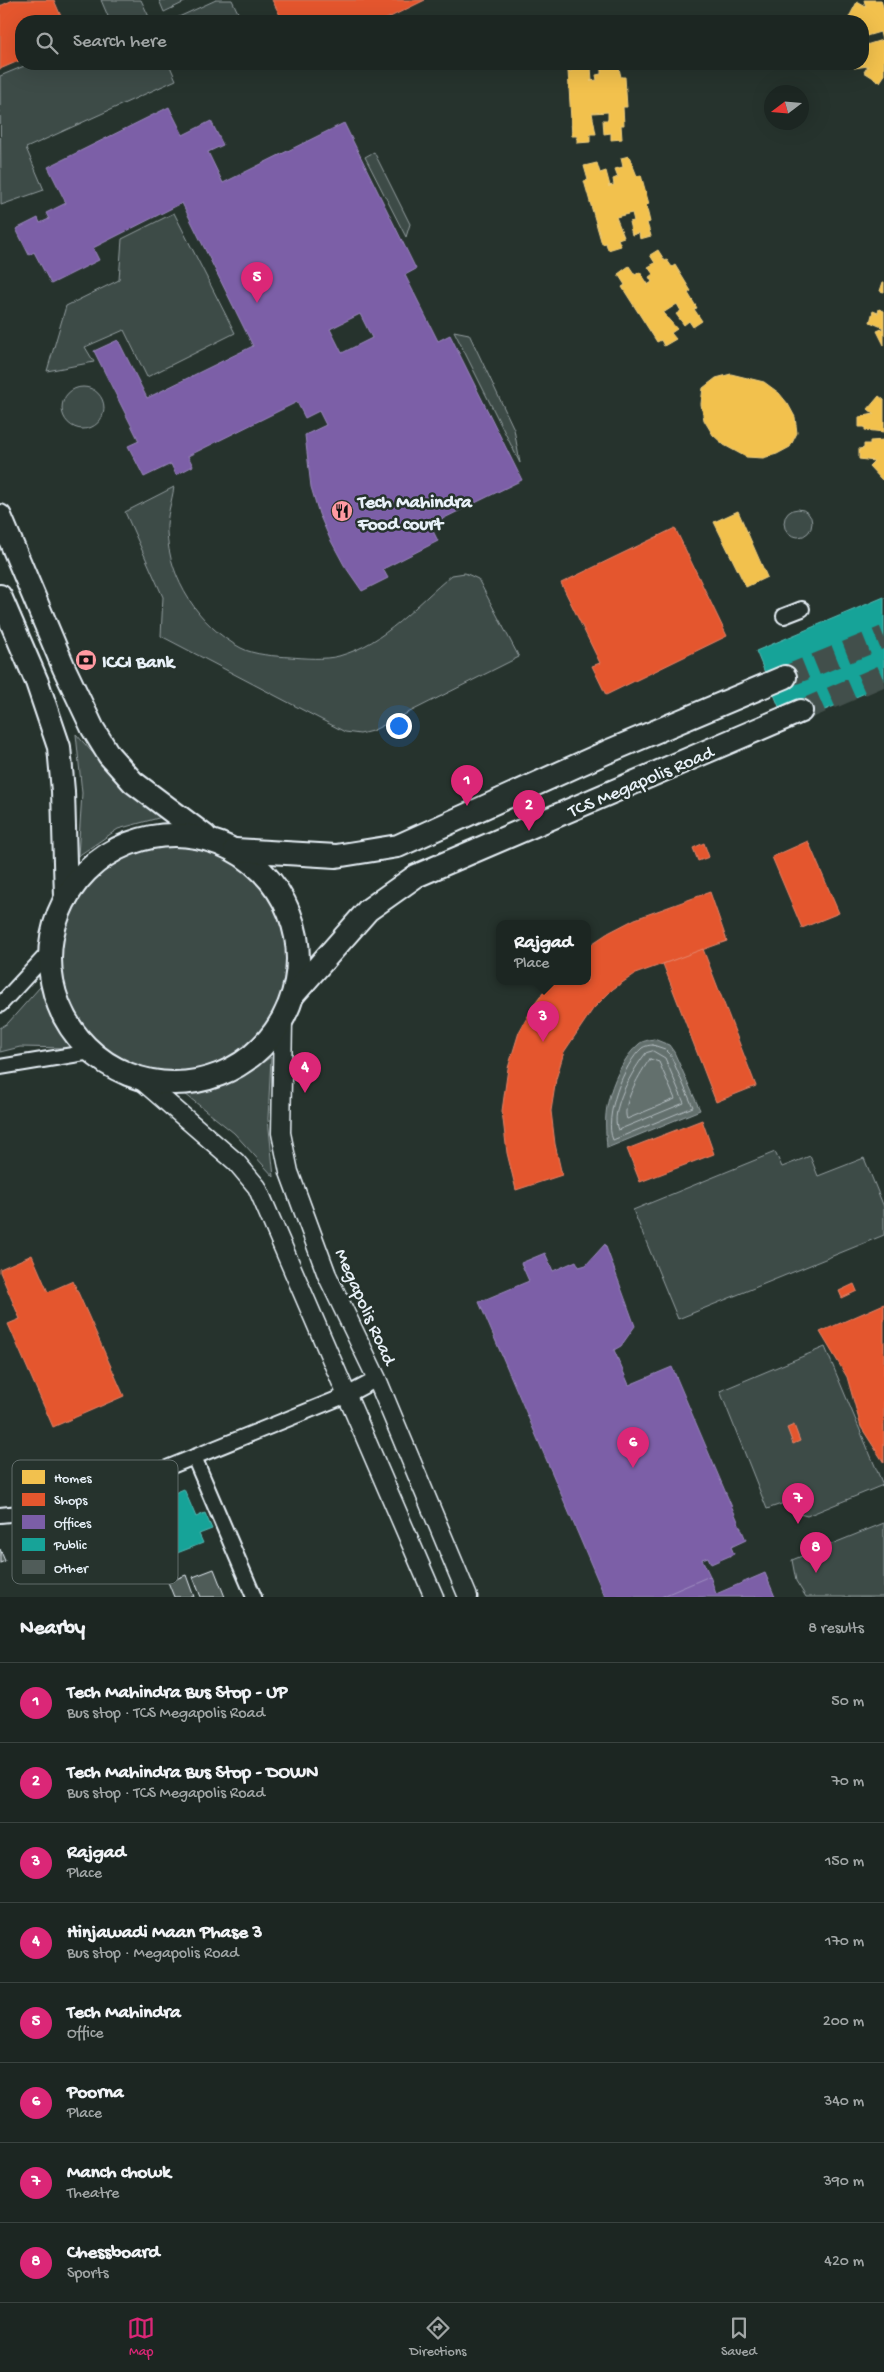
<!DOCTYPE html>
<html lang="en">
<head>
<meta charset="utf-8">
<style>
  body { margin:0; font-family:"Gochi Hand",sans-serif; background:#29322f; color:#f1f3f6 }
  .compass { position:absolute; left:764px; top:85px; width:45px; height:45px; border-radius:50%; background:#1c2622; box-shadow:0 5px 20px #0002; rotate:254deg }
  .you { position:absolute; left:398px; top:725px; width:18px; height:18px; margin:-12px; border:4px solid #fff; border-radius:50%; background:#1a73e8; box-shadow:0 0 0 8px #1a73e833 }
  .badge { display:grid; place-items:center; width:32px; height:32px; border-radius:50%; background:#db2777; color:#fff; font-size:16px; font-weight:700 }
  .pin { position:absolute; translate:-50% -41px; filter:drop-shadow(0 1px 2px #0008) }
  .pin::after { content:''; position:absolute; top:26px; width:18px; height:15px; background:inherit; clip-path:polygon(0 0,100% 0,50% 100%) }
  .popup { position:absolute; left:496px; top:920px; width:95px; height:65px; box-sizing:border-box; display:grid; place-content:center; border-radius:10px; background:#1c2622; filter:drop-shadow(0 1px 4px #0005); font-size:16px; white-space:nowrap; color:#a0a5a5 }
  .popup b { font-size:19px; color:#f1f3f6 }
  .popup::after { content:''; position:absolute; left:50%; top:100%; margin-left:-10px; border:10px solid transparent; border-top-color:#1c2622 }
  .list { margin:0; padding:0; list-style:none }
  h2 { display:flex; justify-content:space-between; align-items:center; height:65px; margin:0; padding:0 20px; font-size:21px }
  h2 small { font-size:16px; font-weight:400; color:#a0a5a5 }
  .list li { display:grid; grid-template-columns:32px 1fr auto; gap:15px; align-items:center; box-sizing:border-box; height:80px; padding:0 20px; border-top:1px solid #3a4340 }
  .list b { display:block; font-size:19px; white-space:nowrap }
  .list p { margin:0; font-size:16px; white-space:nowrap; color:#a0a5a5 }
  .list em { font-size:16px; font-style:normal; color:#a0a5a5 }
  .icon { flex:none; width:28px; height:28px; fill:none; stroke:currentColor; stroke-width:2; stroke-linecap:round; stroke-linejoin:round }
  .map { position:relative; flex:none; width:884px; height:1597px; overflow:hidden }
  .search { position:absolute; background:#1c2622; box-shadow:0 5px 20px #0002; left:15px; right:15px; top:15px; height:55px; display:flex; align-items:center; gap:12px; box-sizing:border-box; padding:0 18px; border-radius:20px; color:#a0a5a5; font-size:19px }
  .sheet { height:705px; background:#1c2622 }
  nav { display:flex; justify-content:space-around; align-items:center; box-sizing:border-box; height:70px; border-top:1px solid #3a4340; background:#1c2622; font-size:14px; color:#a0a5a5 }
  nav a { display:grid; justify-items:center; gap:2px }
  nav .on { color:#db2777 }
  .map>svg:first-child { display:block }
  .green { fill:#3e4b47; stroke:#939ea0 }
  .water { fill:#636f6d; stroke:#98a3a5 }
  .homes { fill:#f2c14e; stroke:#efcf81 }
  .shops { fill:#e4572e; stroke:#e5856b }
  .offices { fill:#7b5ea7; stroke:#9c8abf; fill-rule:evenodd }
  .public { fill:#17a398; stroke:#56bab5 }
  .lines { fill:none; stroke-linecap:round; stroke-linejoin:round }
  .shore { stroke:#b3bdc0; stroke-width:1 }
  .building { fill:#505c59; stroke:#e8f1f8 }
  .primary-tunnel { stroke:#43504b; stroke-width:22; stroke-dasharray:22 11; stroke-linecap:butt }
  .minor-casing { stroke:#e8f1f8; stroke-width:18 }
  .tertiary-casing { stroke:#e8f1f8; stroke-width:21 }
  .primary-casing { stroke:#e8f1f8; stroke-width:26 }
  .minor { stroke:#26332d; stroke-width:14 }
  .tertiary { stroke:#26332d; stroke-width:18 }
  .primary { stroke:#26332d; stroke-width:22 }
  .labels { text-anchor:middle; stroke-width:5; stroke-linejoin:round; paint-order:stroke }
  .poi-label { font-size:19px; font-weight:bold; fill:#e8f1f8; stroke:#26332d; text-anchor:start }
  .street-label { font-size:19px; fill:#e8f1f8; stroke:#26332d }
  .key { fill:#26332d; stroke:#606c6a; stroke-width:1 }
  .key-label { font-size:14px; fill:#e8f1f8 }
</style>
</head>
<body>
<div class="map">
<svg width="884" height="1597" viewBox="0 0 884 1597">
  <rect width="100%" height="100%" fill="#26332d"/>
  <filter id="ink" filterUnits="userSpaceOnUse"><feTurbulence type="fractalNoise" baseFrequency=".02" numOctaves="2"/><feDisplacementMap in="SourceGraphic" scale="10" xChannelSelector="R" yChannelSelector="G"/><feConvolveMatrix kernelMatrix="1 2 1 2 8 2 1 2 1" color-interpolation-filters="sRGB"/></filter>
  <g filter="url(#ink)">
    <g class="green">
      <path d="M101 0H141L151 21H110Z"/>
      <path d="M159 0H189L164 12Z"/>
      <path d="M216 0H232L242 21H170Z"/>
      <path d="M29 64H169L176 80 26 148 44 190 1 205 0 76Z"/>
      <path d="M374 152 410 224 406 237 365 157Z"/>
      <path d="M174 213 235 333 147 377 124 330 85 347 94 362 47 371 66 306 119 280 122 239Z"/>
      <path d="M454 331 469 334 514 429 520 463Z"/>
      <circle cx="83" cy="408" r="21"/>
      <path d="M174 487C172 501 166 517 167 532 169 579 199 626 241 648 254 655 275 656 290 657 305 658 324 660 339 656 386 643 415 605 452 575L465 573 478 579 519 657 372 731 360 734 345 732 161 636 163 597 125 512Z"/>
      <circle cx="798" cy="523" r="14"/>
      <path d="M76 734 115 778 162 817 118 829 78 856 82 793Z"/>
      <circle cx="174" cy="959" r="112"/>
      <path d="M40 987 52 1017 70 1048 20 1047 0 1052V1028L8 1023Z"/>
      <path d="M271 1057 268 1119 274 1177 234 1133 185 1094 233 1082Z"/>
      <path d="M775 1152 782 1167 810 1156 818 1176 864 1158 884 1207V1235L678 1319 633 1210Z"/>
      <path d="M825 1347 883 1485 807 1516 796 1513 787 1502 767 1509 720 1391Z"/>
      <path d="M884 1523V1597H806L796 1581 792 1560Z"/>
    </g>
    <path class="water" d="M654 1039 669 1045 674 1052 700 1110 607 1148C606 1133 604 1117 608 1102 612 1083 624 1056 639 1044 642 1041 649 1040 654 1039Z"/>
    <g class="homes">
      <path d="M864 0H881L884 10V76L880 82 864 72 868 66 854 68 852 64H863V46L882 40 880 32 863 37V21H854H856L849 17 857 2 866 7Z"/>
      <path d="M571 64 591 66 592 81H590L597 80 596 75 601 74V66L618 64 621 77H625L627 107H623L624 125H621L622 139 611 140V133L604 134 603 120H608V112L592 113 596 134H590V142L577 143V136H572L568 71H572Z"/>
      <path d="M629 156 637 176 641 175 649 204 646 205 650 222 647 223 651 236 640 239 639 233 632 235 629 222 634 221 632 213 616 217 624 237 618 239 621 246 608 250 606 243 602 244 584 181 588 180 584 166 597 163 600 173 606 171 610 186H608L614 185 613 179 618 177 615 169 623 167 621 158Z"/>
      <path d="M658 250 665 261 667 260 672 267 675 265 691 291 688 293 697 308 694 309 702 321 693 327 689 321 684 325 676 314 681 311 677 304 663 313 677 329 671 333 676 339 664 346 661 340 657 342 622 287 625 285 618 274 629 266 635 275 640 272 648 284 646 286 652 282 649 277 653 274 648 267 655 263 650 255Z"/>
      <path d="M883 282H884V292L880 291Z"/>
      <path d="M879 309 884 311V328L870 322 873 311 878 313Z"/>
      <path d="M884 328V345L877 331Z"/>
      <path d="M731 374 764 382 779 393 788 404 795 417 797 433 790 447 777 454 763 458 746 457 724 445 713 435 704 420 701 404 703 388 716 378Z"/>
      <path d="M879 396 884 400V432L865 430V427H859V417L874 414 868 409Z"/>
      <path d="M884 440V477L882 480 869 466 874 461 859 459V449L864 448V444H870V441Z"/>
      <path d="M738 511 767 577 746 587 714 522Z"/>
    </g>
    <g class="shops">
      <path d="M13 0H54L63 21H21V60L0 69V6Z"/>
      <path d="M272 0H425L382 21H283Z"/>
      <path d="M675 528 727 636 606 695 592 666 600 663 561 583Z"/>
      <path d="M808 841 839 913 802 928 772 857Z"/>
      <path d="M704 843 709 857 698 861 693 848Z"/>
      <path d="M710 892 727 941 635 974 613 989 593 1009 564 1052 556 1079 551 1111 555 1144 562 1175 516 1190 507 1153 502 1111 508 1068 519 1032 534 1005 552 981H587V947L608 933 635 919Z"/>
      <path d="M703 949 756 1086 716 1102 663 964Z"/>
      <path d="M702 1120 714 1154 640 1182 627 1149Z"/>
      <path d="M32 1255 48 1292 73 1281 124 1396 53 1427 8 1324 20 1319 0 1272V1269Z"/>
      <path d="M854 1284 857 1291 842 1298 839 1291Z"/>
      <path d="M884 1304V1463L861 1427 847 1377 820 1332Z"/>
      <path d="M794 1425 800 1441 793 1444 787 1428Z"/>
    </g>
    <g class="offices">
      <path d="M169 107 183 135 211 121 223 145 208 152 223 183 344 123 416 269 405 275 438 341 450 335 522 480 430 525 438 541 383 569 388 578 362 591 344 565 330 539 319 514 311 487 305 435 326 425 319 411 305 418 297 402 188 456 193 466 176 475 171 464 144 477 128 446 139 441 94 351 118 340 147 398 253 346 182 203 93 248 99 260 51 284 34 252 29 255 16 229 38 218 40 223 49 219 46 213 66 203 48 167ZM360 314 372 338 342 353 330 329Z"/>
      <path d="M605 1244 635 1326 621 1346 614 1350 629 1385 672 1367 746 1540 731 1547 734 1554 711 1564 708 1557 702 1559 710 1576 661 1597H605L479 1302 529 1281 521 1263 545 1253 553 1271 576 1261 579 1267 586 1265Z"/>
      <path d="M765 1573 775 1597H661L710 1576 716 1594Z"/>
    </g>
    <g class="public">
      <path d="M884 597V685L787 726 756 651Z"/>
      <path d="M184 1489 196 1517 205 1513 212 1529 199 1534 203 1543 159 1560 138 1508Z"/>
    </g>
    <g class="lines">
      <g class="shore">
        <path d="M653 1045 665 1049 670 1054 693 1107 613 1140C603 1118 624 1063 642 1048 645 1046 649 1045 653 1045Z"/>
        <path d="M653 1051 665 1058 684 1103 618 1130C609 1111 633 1069 646 1053Z"/>
        <path d="M650 1059 659 1062 675 1099 627 1119C621 1105 641 1071 650 1059Z"/>
      </g>
    </g>
    <g class="building">
      <path d="M101 1524 109 1543 88 1552 87 1548 75 1553 69 1537Z"/>
      <path d="M0 1549 5 1561 0 1563Z"/>
      <path d="M214 1569 225 1597H201L193 1577Z"/>
      <path d="M186 1575 194 1597H174L168 1582Z"/>
    </g>
    <g class="lines">
      <g class="primary-tunnel">
        <path d="M785 677 884 637"/>
        <path d="M801 711 884 675"/>
      </g>
      <g class="minor-casing">
        <g id="minor">
          <path d="M784 616 802 609"/>
          <path d="M0 1005 50 951"/>
          <path d="M0 1067 91 1052"/>
          <path d="M194 1457 254 1597"/>
          <path d="M0 1515 68 1508 347 1395 377 1379"/>
        </g>
      </g>
      <g class="tertiary-casing">
        <g id="tertiary">
          <path d="M283 1020 281 1133 289 1172 327 1275 377 1379 468 1597"/>
          <path d="M140 1079 236 1162 257 1187 434 1597"/>
        </g>
      </g>
      <g class="primary-casing">
        <g id="primary">
          <path d="M0 516 64 668 93 729 109 755 133 782 205 836"/>
          <path d="M0 596 37 682 59 747 63 791 66 898"/>
          <circle cx="174" cy="959" r="124"/>
          <path d="M235 850 336 856 398 846 607 752 785 677"/>
          <path d="M294 994 368 910 416 876 801 711"/>
        </g>
      </g>
      <use href="#minor" class="minor"/>
      <use href="#tertiary" class="tertiary"/>
      <use href="#primary" class="primary"/>
    </g>
  </g>
  <defs>
    <g id="restaurant-disc" transform="scale(1.125)"><circle r="9.5" fill="#ff9aa2" stroke="#26332d"/><path d="M-5-6h1v4h1v-4h1v4h1v-4h1v5L-1.5 .5V6h-2V.5L-5-1ZM5-6V6H3V1.5H1.5Q1.5-4 5-6Z" fill="#111"/></g>
    <g id="bank-disc" transform="scale(1.125)"><circle r="9.5" fill="#ff9aa2" stroke="#26332d"/><path d="M-6-4H6V4H-6ZM0-2.3a2.3 2.3 0 1 0 0 4.6a2.3 2.3 0 1 0 0-4.6Z" fill="#111"/></g>
  </defs>
  <g fill-rule="evenodd">
    <use href="#restaurant-disc" x="342" y="511"/>
    <use href="#bank-disc" x="86" y="660"/>
  </g>
  <g class="labels">
    <g class="poi-label">
      <text x="358" y="507">Tech Mahindra<tspan x="358" dy="22">Food court</tspan></text>
      <text x="102" y="667">ICCI Bank</text>
    </g>
    <g class="street-label">
      <text transform="translate(640 780) rotate(-23)" y="7">TCS Megapolis Road</text>
      <text transform="translate(367 1306) rotate(66)" y="7">Megapolis Road</text>
    </g>
  </g>
  <rect x="12" y="1460" width="166" height="124" rx="8" class="key"/>
  <rect x="22" y="1470" width="23" height="14" fill="#f2c14e"/>
  <rect x="22" y="1493" width="23" height="13" fill="#e4572e"/>
  <rect x="22" y="1515" width="23" height="14" fill="#7b5ea7"/>
  <rect x="22" y="1538" width="23" height="13" fill="#17a398"/>
  <rect x="22" y="1560" width="23" height="14" fill="#505c59"/>
  <g class="key-label">
    <text x="54" y="1482">Homes</text>
    <text x="54" y="1504">Shops</text>
    <text x="54" y="1527">Offices</text>
    <text x="54" y="1549">Public</text>
    <text x="54" y="1572">Other</text>
  </g>
</svg>
<svg class="compass" viewBox="-18 -18 36 36"><path d="M0-13l5 13h-10z" fill="#e53935"/><path d="M0 13l5-13h-10z" fill="#a0a5a5"/></svg>
<div class="you"></div>
<div class="pin badge" style="left:467px;top:806px">1</div>
<div class="pin badge" style="left:529px;top:831px">2</div>
<div class="pin badge" style="left:543px;top:1042px">3</div>
<div class="popup"><b>Rajgad</b>Place</div>
<div class="pin badge" style="left:305px;top:1093px">4</div>
<div class="pin badge" style="left:257px;top:303px">5</div>
<div class="pin badge" style="left:633px;top:1468px">6</div>
<div class="pin badge" style="left:798px;top:1524px">7</div>
<div class="pin badge" style="left:816px;top:1573px">8</div>
<div class="search"><svg class="icon" aria-label="search" viewBox="0 0 24 24"><circle cx="10" cy="10" r="6"/><path d="M15 15l6 6"/></svg>Search here</div>
</div>
<section class="sheet">
<h2>Nearby<small>8 results</small></h2>
<ul class="list">
<li><span class="badge">1</span><div><b>Tech Mahindra Bus Stop - UP</b><p>Bus stop · TCS Megapolis Road</p></div><em>50 m</em></li>
<li><span class="badge">2</span><div><b>Tech Mahindra Bus Stop - DOWN</b><p>Bus stop · TCS Megapolis Road</p></div><em>70 m</em></li>
<li><span class="badge">3</span><div><b>Rajgad</b><p>Place</p></div><em>150 m</em></li>
<li><span class="badge">4</span><div><b>Hinjawadi Maan Phase 3</b><p>Bus stop · Megapolis Road</p></div><em>170 m</em></li>
<li><span class="badge">5</span><div><b>Tech Mahindra</b><p>Office</p></div><em>200 m</em></li>
<li><span class="badge">6</span><div><b>Poorna</b><p>Place</p></div><em>340 m</em></li>
<li><span class="badge">7</span><div><b>Manch chowk</b><p>Theatre</p></div><em>390 m</em></li>
<li><span class="badge">8</span><div><b>Chessboard</b><p>Sports</p></div><em>420 m</em></li>
</ul>
</section>
<nav>
<a class="on"><svg class="icon" aria-label="map" viewBox="0 0 24 24"><path d="M3 6l6-2 6 2 6-2v14l-6 2-6-2-6 2zM9 4v14M15 6v14"/></svg>Map</a>
<a><svg class="icon" aria-label="directions" viewBox="0 0 24 24"><path d="M12 3l9 9-9 9-9-9zM9 14v-3h6M13 9l2 2-2 2"/></svg>Directions</a>
<a><svg class="icon" aria-label="saved" viewBox="0 0 24 24"><path d="M7 4h10v16l-5-4-5 4z"/></svg>Saved</a>
</nav>
</body>
</html>
